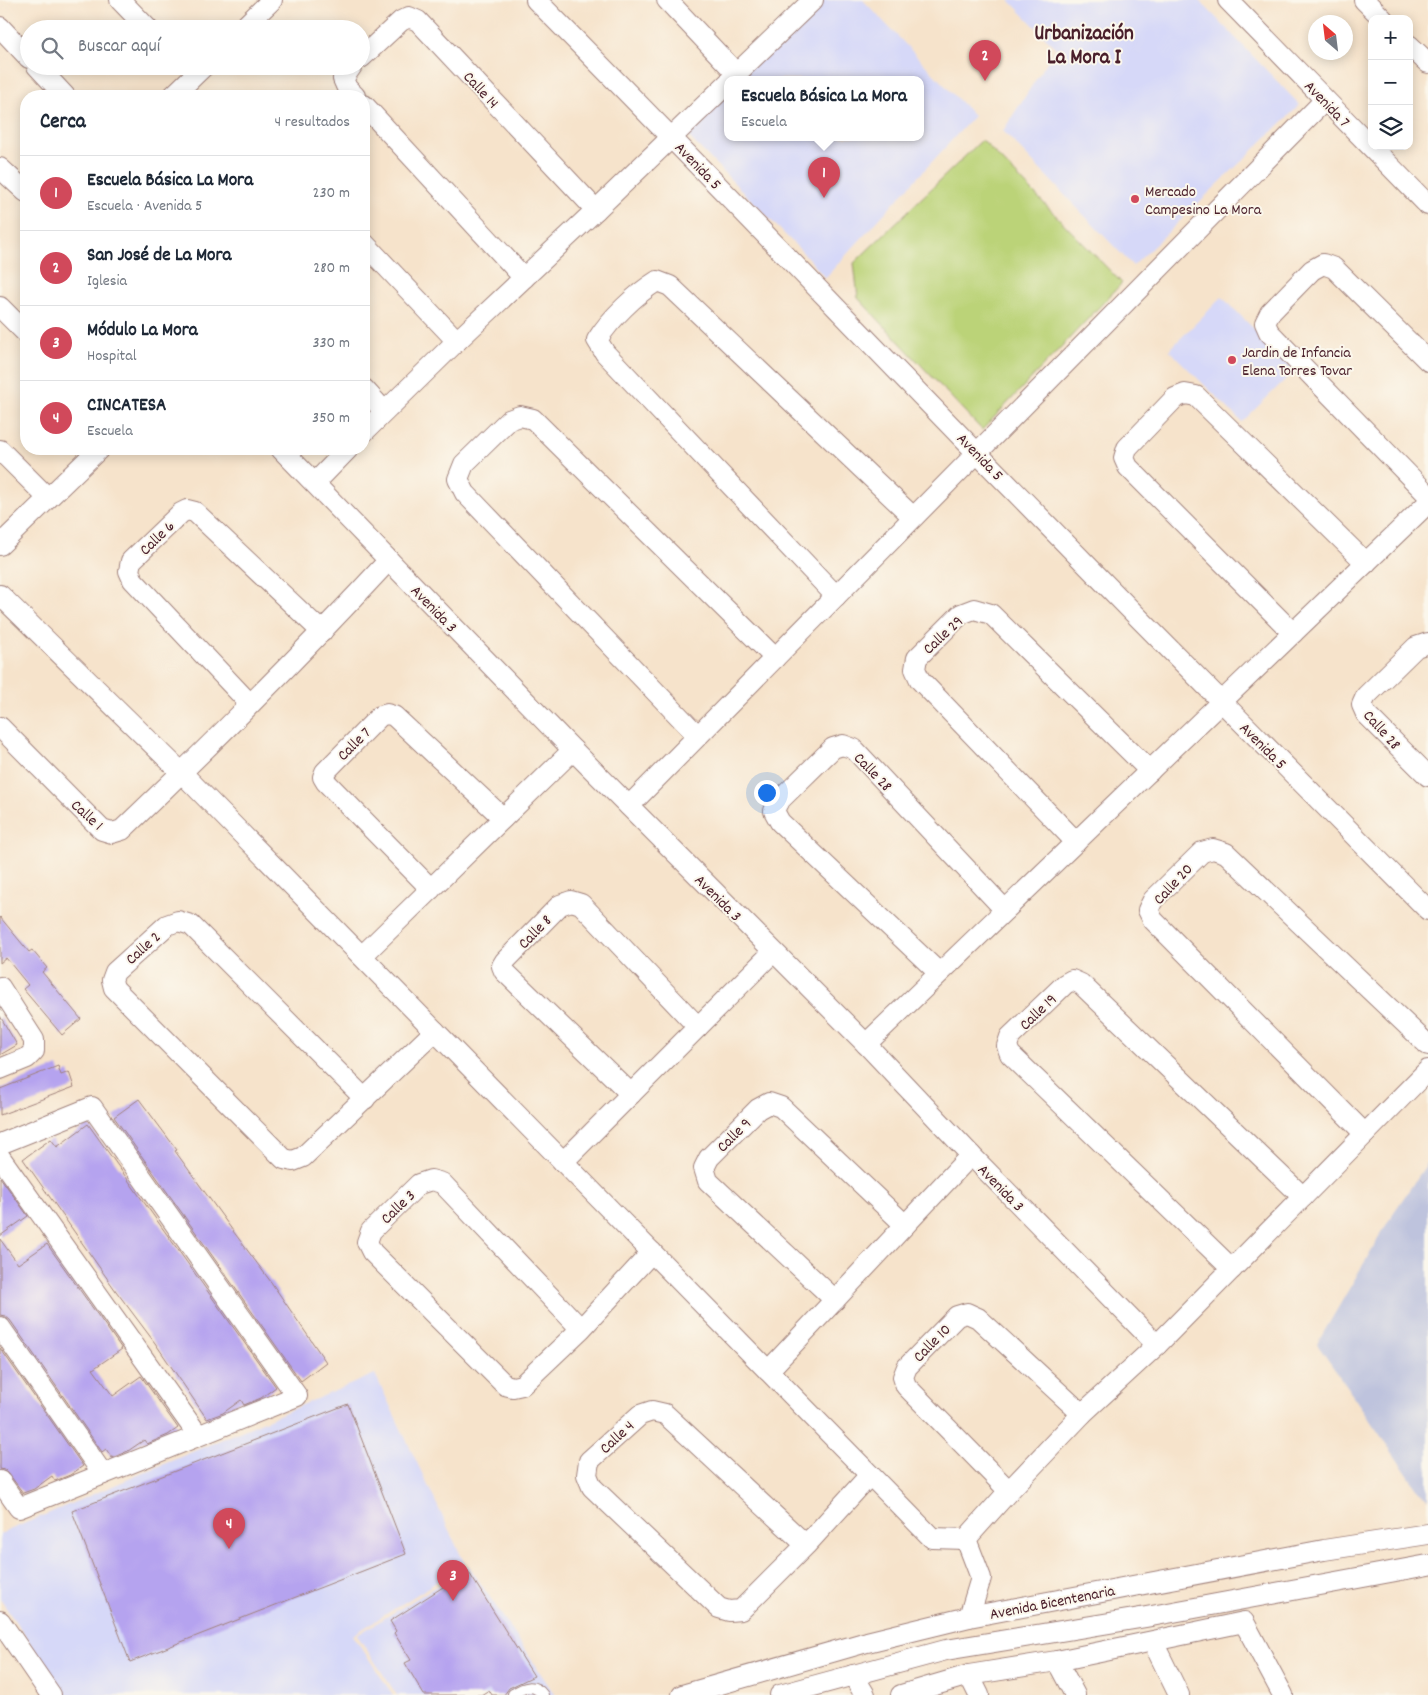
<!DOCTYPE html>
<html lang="es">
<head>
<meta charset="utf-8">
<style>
  body { margin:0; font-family:Dekko,sans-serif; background:#f2f2f3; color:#1f2937 }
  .controls { position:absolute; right:15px; top:15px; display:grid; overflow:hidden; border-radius:10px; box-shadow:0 2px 12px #0003 }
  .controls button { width:45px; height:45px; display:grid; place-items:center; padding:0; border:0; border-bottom:1px solid #e0e1e3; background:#fff; color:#1f2937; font:25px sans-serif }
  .compass { position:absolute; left:1308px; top:15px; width:45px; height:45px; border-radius:50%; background:#fff; box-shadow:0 2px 12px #0003; rotate:332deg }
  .you { position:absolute; left:766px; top:792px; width:18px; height:18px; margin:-12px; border:4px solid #fff; border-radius:50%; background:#1a73e8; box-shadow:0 0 0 8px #1a73e833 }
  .badge { display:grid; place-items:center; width:32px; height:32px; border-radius:50%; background:#d1495b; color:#fff; font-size:16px; font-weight:700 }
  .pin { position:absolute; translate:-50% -41px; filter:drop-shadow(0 1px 2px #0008) }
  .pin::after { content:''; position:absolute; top:26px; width:18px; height:15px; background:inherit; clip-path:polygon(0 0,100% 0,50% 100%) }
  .popup { position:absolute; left:724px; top:76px; width:200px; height:65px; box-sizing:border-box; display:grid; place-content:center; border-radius:10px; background:#fff; filter:drop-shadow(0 1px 4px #0005); font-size:16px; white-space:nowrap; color:#747a83 }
  .popup b { font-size:19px; color:#1f2937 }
  .popup::after { content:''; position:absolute; left:50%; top:100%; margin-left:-10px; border:10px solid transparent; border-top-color:#fff }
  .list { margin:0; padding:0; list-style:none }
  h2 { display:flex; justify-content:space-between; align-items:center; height:65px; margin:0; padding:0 20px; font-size:21px }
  h2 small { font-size:16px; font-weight:400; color:#747a83 }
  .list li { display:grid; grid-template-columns:32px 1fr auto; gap:15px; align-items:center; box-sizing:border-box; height:75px; padding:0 20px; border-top:1px solid #e0e1e3 }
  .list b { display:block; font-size:19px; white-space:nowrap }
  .list p { margin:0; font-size:16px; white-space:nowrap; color:#747a83 }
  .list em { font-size:16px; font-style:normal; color:#747a83 }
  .icon { flex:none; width:28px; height:28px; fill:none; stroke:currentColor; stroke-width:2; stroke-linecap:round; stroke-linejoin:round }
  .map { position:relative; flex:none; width:1428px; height:1695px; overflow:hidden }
  .search { position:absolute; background:#fff; box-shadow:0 2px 12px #0003; left:20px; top:20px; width:350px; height:55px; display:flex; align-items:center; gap:12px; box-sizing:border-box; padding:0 18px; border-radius:28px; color:#747a83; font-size:19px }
  .panel { position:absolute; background:#fff; box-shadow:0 2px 12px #0003; left:20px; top:90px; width:350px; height:365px; border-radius:20px }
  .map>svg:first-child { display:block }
  .built { fill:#d6d8f8 }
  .industrial { fill:#bec3dd }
  .green { fill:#bbd378; stroke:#827952 }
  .building { fill:#b5a3ef }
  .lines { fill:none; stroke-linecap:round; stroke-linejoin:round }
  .lane-casing { stroke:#a0817b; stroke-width:12 }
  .street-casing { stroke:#a0817b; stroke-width:22 }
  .lane { stroke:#fff; stroke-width:10 }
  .street { stroke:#fff; stroke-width:20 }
  .poi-dot { fill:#d1495b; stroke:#fbf7ec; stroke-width:2 }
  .labels { text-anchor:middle; stroke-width:4; stroke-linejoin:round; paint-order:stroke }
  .street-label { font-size:16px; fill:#4a1f2b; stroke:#fbf7ec }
  .poi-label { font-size:16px; fill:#4a1f2b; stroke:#fbf7ec; text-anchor:start }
  .district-label { font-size:21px; font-weight:bold; fill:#4a1f2b; stroke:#fbf7ec }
</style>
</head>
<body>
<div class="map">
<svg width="1428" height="1695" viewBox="0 0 1428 1695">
  <rect width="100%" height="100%" fill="#fbf7ec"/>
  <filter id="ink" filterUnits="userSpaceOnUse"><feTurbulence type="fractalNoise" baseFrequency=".02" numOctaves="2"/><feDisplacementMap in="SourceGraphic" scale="10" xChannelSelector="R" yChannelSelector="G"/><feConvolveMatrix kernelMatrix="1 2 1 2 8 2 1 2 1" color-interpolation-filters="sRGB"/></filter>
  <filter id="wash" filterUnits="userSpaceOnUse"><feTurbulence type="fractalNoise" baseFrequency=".0096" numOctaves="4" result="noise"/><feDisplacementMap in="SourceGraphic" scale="20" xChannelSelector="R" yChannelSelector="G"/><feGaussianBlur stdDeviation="1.12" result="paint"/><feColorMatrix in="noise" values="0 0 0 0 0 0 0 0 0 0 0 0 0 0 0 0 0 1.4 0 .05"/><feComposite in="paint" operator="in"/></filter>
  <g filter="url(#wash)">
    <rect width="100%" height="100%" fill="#f6e3cb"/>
    <g class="built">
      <path d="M813 0H863L974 116 825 278 810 260 688 136 728 85V137H920V79H733Z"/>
      <path d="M1009 0H1199L1300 105 1133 266 1003 131 1056 48Z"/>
      <path d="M1222 297 1295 370 1242 422 1169 350Z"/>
      <path d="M375 1374 465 1564 353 1635 393 1695H65L0 1599V1534Z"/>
      <path d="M469 1566 555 1695H397L357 1635Z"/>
    </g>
    <path class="industrial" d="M1428 1162V1499L1419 1491 1317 1344 1392 1215Z"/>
    <path class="green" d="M982 140 1122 283 982 430 858 298 854 263Z"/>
    <g id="blocks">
      <g class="building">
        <path d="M0 917 29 952 32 950 47 968 42 972 81 1019 62 1035 23 989 28 985 6 958 0 963Z"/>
        <path d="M0 1016 17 1045 0 1055Z"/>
        <path d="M58 1066 61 1075 69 1072 74 1087 0 1115V1089Z"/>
        <path d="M139 1099 177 1150 175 1151 233 1231 271 1282 326 1362 301 1381 114 1117Z"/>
        <path d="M88 1124 276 1387 261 1398 244 1405 241 1400 223 1413 207 1419 155 1343 116 1291 23 1159 51 1139 57 1147Z"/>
        <path d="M0 1177 28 1216 0 1236Z"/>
        <path d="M0 1239 18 1264 47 1244 122 1349 93 1369 113 1396 141 1376 178 1428 168 1435 147 1444 144 1440 128 1451 112 1458 106 1449 102 1452 10 1320 5 1316 0 1315Z"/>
        <path d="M0 1348 83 1466 70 1475 55 1481 52 1476 34 1489 23 1493 9 1474 5 1470 0 1469Z"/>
        <path d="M348 1404 406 1554 130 1662 72 1511Z"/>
        <path d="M468 1571 534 1676 509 1688 504 1695H492L489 1690 481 1695H424L405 1663 411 1660 394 1633 396 1631 390 1621Z"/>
      </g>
    </g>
  </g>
  <g filter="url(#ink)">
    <use href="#blocks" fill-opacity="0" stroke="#a0817b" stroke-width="1"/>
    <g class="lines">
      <g class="lane-casing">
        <path id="lane" d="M513 1694C524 1687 534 1683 543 1695"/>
      </g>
      <g class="street-casing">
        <g id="street">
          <path d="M120 0 148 29"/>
          <path d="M536 0C685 150 831 303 978 454 1127 607 1277 758 1428 910"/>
          <path d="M667 0 737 74"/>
          <path d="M1228 0 1428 205"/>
          <path d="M1364 0 1383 19"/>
          <path d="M0 27 29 58"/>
          <path d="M242 29 272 0"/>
          <path d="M1409 45 1428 63"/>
          <path d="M361 58 401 21 409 17 418 21 596 210"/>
          <path d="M37 66 65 96"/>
          <path d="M352 66 343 79 347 88 355 96"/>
          <path d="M731 79 813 0"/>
          <path d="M173 96 204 66"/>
          <path d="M364 105 524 278"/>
          <path d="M0 168 26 192"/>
          <path d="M364 243 457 341"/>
          <path d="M0 307 26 333"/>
          <path d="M1428 361 1334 268 1323 264 1312 270 1270 313 1265 323 1269 332 1428 495"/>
          <path d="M364 389 384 411"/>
          <path d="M364 432 457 341 596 210 728 83"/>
          <path d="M281 449 573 750 866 1044 971 1155 1157 1345"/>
          <path d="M0 450 48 498"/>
          <path d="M315 483 348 449"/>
          <path d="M0 545 99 449"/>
          <path d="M0 595 182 773 932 1538 966 1539"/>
          <path d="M836 596 605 353 597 340C610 319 636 294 657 281L670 286 913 517"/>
          <path d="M1293 633 1128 467 1124 458 1127 448 1175 398 1185 394 1196 396 1366 563"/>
          <path d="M1428 643 1416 647 1366 696 1362 705 1366 714 1428 776"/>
          <path d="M250 704 133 580 129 571 131 561 181 513 187 510 195 512 322 632"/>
          <path d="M0 727 102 830 112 833 122 830C213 743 303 653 389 560"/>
          <path d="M698 736 465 493 458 479 464 464 509 420 520 416 533 419 775 658"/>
          <path d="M629 806 1325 100"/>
          <path d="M1076 842 920 680 915 669 917 658 961 614 974 609 991 614 1150 771"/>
          <path d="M431 889 326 782 323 777 325 772 380 716 387 714 394 716 503 818"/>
          <path d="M362 956 573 750"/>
          <path d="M939 973 780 822 774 811 778 802 833 748 843 745 854 749 1005 910"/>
          <path d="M0 987 34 1040V1051L27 1058 0 1069"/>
          <path d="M866 1044 1428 503"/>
          <path d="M631 1094 504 971 502 966 505 961 560 905 571 901 581 904 698 1027"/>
          <path d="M365 1099 191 925 178 921 167 925 115 972 112 980 114 988 284 1159 293 1161 303 1157 435 1031"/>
          <path d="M1365 1134 1153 920 1148 910 1153 900 1202 852 1213 849 1226 853 1428 1045"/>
          <path d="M0 1144 92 1107 297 1396 19 1508 0 1481"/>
          <path d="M0 1157 198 1435"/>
          <path d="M563 1162 773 952"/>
          <path d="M1232 1269 1010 1054 1007 1046 1010 1037 1065 984 1072 980 1081 984 1303 1197"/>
          <path d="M835 1300 708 1181 704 1168 709 1158 758 1109 769 1103 781 1107 905 1225"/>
          <path d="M0 1327 103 1474"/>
          <path d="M581 1329 442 1183 431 1180 419 1184 371 1231 367 1242 372 1252 505 1385 513 1387 522 1385 581 1329 652 1252"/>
          <path d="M768 1371 971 1155"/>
          <path d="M1009 1491 906 1386 903 1377 907 1367 957 1316 967 1313 978 1318 1082 1414"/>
          <path d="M966 1539 1009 1491 1082 1414 1157 1345 1428 1070"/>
          <path d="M966 1539 981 1578 969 1617"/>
          <path d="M806 1545 665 1414 652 1411 640 1415 589 1461 587 1475 592 1487 719 1608 729 1611 741 1610 806 1545 870 1475"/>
          <path d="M0 1621 51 1695"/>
          <path d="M1153 1642 1179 1695"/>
          <path d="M1057 1661 1075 1695"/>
          <path d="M853 1675 865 1695"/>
          <path d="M969 1675 979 1695"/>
          <path d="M682 1695 867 1642 969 1617 1324 1550 1428 1534"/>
          <path d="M780 1695 946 1650 1146 1617 1428 1565"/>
          <path d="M901 1695 969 1675 1057 1661 1244 1622 1283 1695"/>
        </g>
      </g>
      <use href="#lane" class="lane"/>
      <use href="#street" class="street"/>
    </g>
  </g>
  <g class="poi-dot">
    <circle cx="1135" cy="199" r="5"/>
    <circle cx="1232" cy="360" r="5"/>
  </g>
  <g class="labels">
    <g class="street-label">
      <text transform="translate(482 89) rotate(47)" y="6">Calle 14</text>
      <text transform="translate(1328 103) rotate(46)" y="6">Avenida 7</text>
      <text transform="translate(699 165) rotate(46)" y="6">Avenida 5</text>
      <text transform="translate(981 456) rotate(46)" y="6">Avenida 5</text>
      <text transform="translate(156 537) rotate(-44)" y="6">Calle 6</text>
      <text transform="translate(435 608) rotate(46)" y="6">Avenida 3</text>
      <text transform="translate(942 634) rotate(-43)" y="6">Calle 29</text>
      <text transform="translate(1383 729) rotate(48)" y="6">Calle 28</text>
      <text transform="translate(353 743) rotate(-45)" y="6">Calle 7</text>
      <text transform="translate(1264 745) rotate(45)" y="6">Avenida 5</text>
      <text transform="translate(874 771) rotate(46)" y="6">Calle 28</text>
      <text transform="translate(88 814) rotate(42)" y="6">Calle 1</text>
      <text transform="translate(1172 883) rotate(-47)" y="6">Calle 20</text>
      <text transform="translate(719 897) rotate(45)" y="6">Avenida 3</text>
      <text transform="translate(534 931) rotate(-46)" y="6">Calle 8</text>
      <text transform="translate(142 947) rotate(-42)" y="6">Calle 2</text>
      <text transform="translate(1037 1011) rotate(-44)" y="6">Calle 19</text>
      <text transform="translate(733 1134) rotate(-45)" y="6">Calle 9</text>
      <text transform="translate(1002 1187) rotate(46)" y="6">Avenida 3</text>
      <text transform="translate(397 1206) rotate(-44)" y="6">Calle 3</text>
      <text transform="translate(931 1342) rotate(-46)" y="6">Calle 10</text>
      <text transform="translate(616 1436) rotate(-43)" y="6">Calle 4</text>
      <text transform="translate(1052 1601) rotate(-11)" y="6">Avenida Bicentenaria</text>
    </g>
    <g class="poi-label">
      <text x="1145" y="196">Mercado<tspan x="1145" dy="18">Campesino La Mora</tspan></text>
      <text x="1242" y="357">Jardin de Infancia<tspan x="1242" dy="18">Elena Torres Tovar</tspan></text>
    </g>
    <g class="district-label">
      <text x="1084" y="39">Urbanización<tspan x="1084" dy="24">La Mora I</tspan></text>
    </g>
  </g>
</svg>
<div class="controls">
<button>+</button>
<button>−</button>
<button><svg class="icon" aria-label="layers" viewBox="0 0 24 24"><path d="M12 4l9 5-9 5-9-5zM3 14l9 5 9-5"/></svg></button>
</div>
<svg class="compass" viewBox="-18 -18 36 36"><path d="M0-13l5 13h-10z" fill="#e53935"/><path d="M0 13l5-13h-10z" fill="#747a83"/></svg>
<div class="you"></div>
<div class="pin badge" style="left:824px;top:198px">1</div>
<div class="popup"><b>Escuela Básica La Mora</b>Escuela</div>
<div class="pin badge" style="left:985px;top:81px">2</div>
<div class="pin badge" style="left:453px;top:1601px">3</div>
<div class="pin badge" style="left:229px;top:1549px">4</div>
<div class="search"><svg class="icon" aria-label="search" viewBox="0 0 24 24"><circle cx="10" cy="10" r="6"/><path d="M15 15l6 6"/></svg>Buscar aquí</div>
<section class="panel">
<h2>Cerca<small>4 resultados</small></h2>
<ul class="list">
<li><span class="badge">1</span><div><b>Escuela Básica La Mora</b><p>Escuela · Avenida 5</p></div><em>230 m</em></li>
<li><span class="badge">2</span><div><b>San José de La Mora</b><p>Iglesia</p></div><em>280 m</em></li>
<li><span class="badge">3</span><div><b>Módulo La Mora</b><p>Hospital</p></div><em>330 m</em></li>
<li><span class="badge">4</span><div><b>CINCATESA</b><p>Escuela</p></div><em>350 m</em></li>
</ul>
</section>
</div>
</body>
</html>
